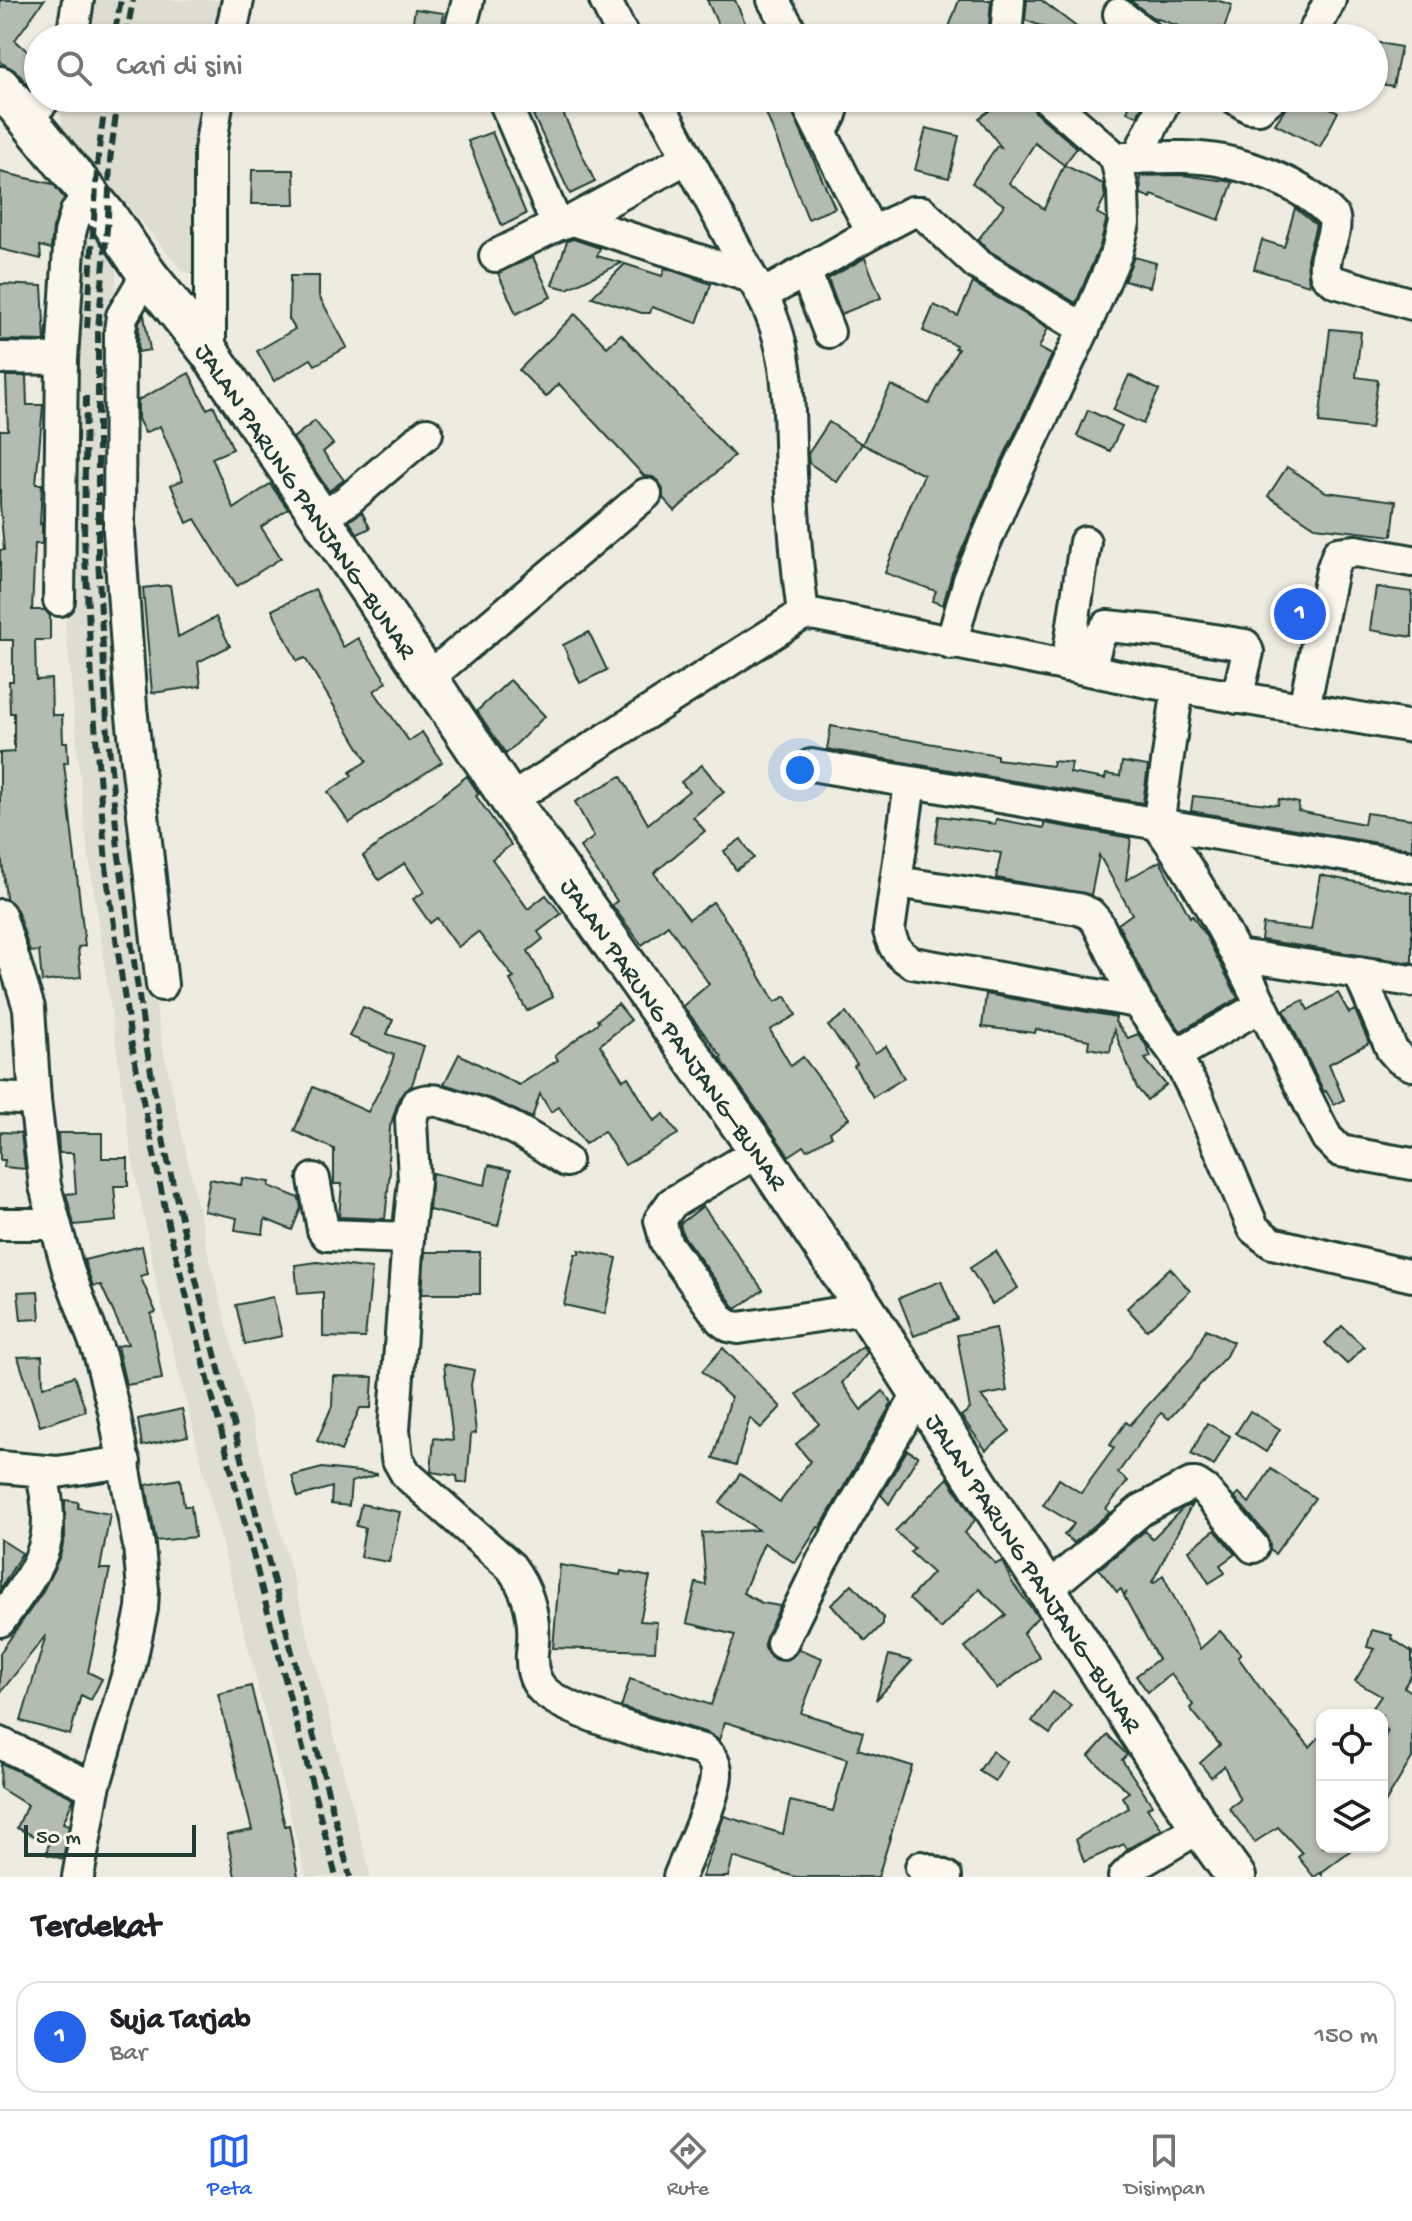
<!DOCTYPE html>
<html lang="id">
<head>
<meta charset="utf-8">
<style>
  body { margin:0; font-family:"Gochi Hand",sans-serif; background:#f6f6f6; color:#202124 }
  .controls { position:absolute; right:24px; bottom:24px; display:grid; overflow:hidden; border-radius:16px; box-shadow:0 2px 6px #0004 }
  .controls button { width:72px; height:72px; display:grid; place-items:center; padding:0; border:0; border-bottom:2px solid #e0e0e0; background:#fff; color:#202124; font:40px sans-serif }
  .scale { position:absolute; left:24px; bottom:20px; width:172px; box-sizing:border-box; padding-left:8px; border:4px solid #1f3d34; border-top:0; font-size:22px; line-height:28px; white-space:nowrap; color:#1f3d34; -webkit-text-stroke:6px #fbf7ec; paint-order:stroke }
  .you { position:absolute; left:800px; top:770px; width:28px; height:28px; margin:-20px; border:6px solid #fff; border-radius:50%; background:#1a73e8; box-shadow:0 0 0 12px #1a73e833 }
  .badge { display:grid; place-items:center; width:52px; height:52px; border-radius:50%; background:#2563eb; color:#fff; font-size:26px; font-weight:700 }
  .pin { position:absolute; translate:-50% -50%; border:4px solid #fff; box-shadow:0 2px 8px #0006 }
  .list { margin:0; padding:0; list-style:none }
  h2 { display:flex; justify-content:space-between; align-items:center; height:104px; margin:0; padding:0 32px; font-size:34px }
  h2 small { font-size:26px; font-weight:400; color:#757577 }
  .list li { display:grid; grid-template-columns:52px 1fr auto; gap:24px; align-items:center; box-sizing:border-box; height:112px; margin:0 16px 16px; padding:0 16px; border:2px solid #e0e0e0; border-radius:24px }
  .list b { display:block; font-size:30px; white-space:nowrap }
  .list p { margin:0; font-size:26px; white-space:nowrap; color:#757577 }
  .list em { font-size:26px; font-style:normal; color:#757577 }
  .icon { flex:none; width:44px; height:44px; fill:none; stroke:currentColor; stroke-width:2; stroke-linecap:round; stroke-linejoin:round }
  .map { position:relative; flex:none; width:1412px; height:1877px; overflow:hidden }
  .search { position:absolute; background:#fff; box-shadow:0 2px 6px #0004; left:24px; right:24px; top:24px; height:88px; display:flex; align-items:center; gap:20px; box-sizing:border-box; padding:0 28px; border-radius:44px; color:#757577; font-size:30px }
  .sheet { height:232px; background:#fff }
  nav { display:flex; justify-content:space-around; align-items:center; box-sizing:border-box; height:112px; border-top:2px solid #e0e0e0; background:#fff; font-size:22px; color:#757577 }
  nav a { display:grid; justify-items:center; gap:4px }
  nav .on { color:#2563eb }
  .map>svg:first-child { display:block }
  .built { fill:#ddddd2 }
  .building { fill:#b4bbb0; stroke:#1f3d34; stroke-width:2; fill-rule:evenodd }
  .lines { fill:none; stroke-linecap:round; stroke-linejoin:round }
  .minor-casing { stroke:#1f3d34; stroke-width:36 }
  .major-casing { stroke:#1f3d34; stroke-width:44 }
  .minor { stroke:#fbf7ec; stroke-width:30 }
  .major { stroke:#fbf7ec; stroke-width:38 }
  .rail { stroke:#1f3d34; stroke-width:6; stroke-dasharray:12 6; stroke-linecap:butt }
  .labels { text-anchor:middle; stroke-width:6; stroke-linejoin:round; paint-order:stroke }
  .street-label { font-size:26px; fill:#1f3d34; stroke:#fbf7ec }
</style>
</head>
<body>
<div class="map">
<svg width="1412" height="1877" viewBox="0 0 1412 1877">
  <rect width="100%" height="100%" fill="#eeece1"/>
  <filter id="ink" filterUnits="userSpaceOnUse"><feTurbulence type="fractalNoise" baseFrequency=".0125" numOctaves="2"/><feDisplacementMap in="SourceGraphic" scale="16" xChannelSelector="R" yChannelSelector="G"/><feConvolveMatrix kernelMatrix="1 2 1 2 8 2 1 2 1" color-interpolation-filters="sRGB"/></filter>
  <g filter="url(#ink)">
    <g class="built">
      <path d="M90 0H233L226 38H86Z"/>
      <path d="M71 98H214L205 272 184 273 120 196 109 428 125 828 163 1048 209 1257 371 1877H306L158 1290 132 1157 85 829 66 628 62 502 71 194 60 109Z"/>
    </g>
    <g class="building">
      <path d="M0 0H44L15 40 38 61V82L30 88 16 71 0 62Z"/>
      <path d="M707 0H735L752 38H724Z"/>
      <path d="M959 0H991L988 38H945Z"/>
      <path d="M1027 0H1041L1091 38H1073L1025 20Z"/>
      <path d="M1130 0H1216L1232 5 1221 38H1198L1199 33 1152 17Z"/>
      <path d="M415 9 444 13 440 38H410Z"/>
      <path d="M1374 42 1401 47 1393 86 1374 83Z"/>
      <path d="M525 98H556L595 182 570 194Z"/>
      <path d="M760 98H786L835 208 808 219Z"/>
      <path d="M975 98H1029L1035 112 1077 148 1064 165 1103 184 1105 197 1097 213 1106 218V221L1100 246 1076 303 988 250 978 240 1004 205 972 183 997 146 1001 147 979 118 989 111ZM1035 143 1064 165 1044 209 1009 183Z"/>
      <path d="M1132 98H1146L1137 116 1127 112Z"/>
      <path d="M1289 98H1311L1338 112 1320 147 1275 124 1288 105Z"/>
      <path d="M926 128 959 136 949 178 915 170Z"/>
      <path d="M492 132 526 214 502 226 468 141Z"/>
      <path d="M252 170H294L295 204H251Z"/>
      <path d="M0 172 53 184 64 198 53 228 51 249 40 246 41 259 0 249Z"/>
      <path d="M1183 175 1233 182 1219 220 1152 195 1151 198 1141 194 1140 176Z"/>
      <path d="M1295 208 1316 225 1307 259 1309 285 1254 269 1262 240 1284 247Z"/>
      <path d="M573 239 600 248 597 256 622 263 567 289 552 285 567 241Z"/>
      <path d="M533 257 551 297 516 314 498 273Z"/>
      <path d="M1134 257 1156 263 1150 287 1124 281Z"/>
      <path d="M865 258 881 298 841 314 828 279Z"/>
      <path d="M625 264 662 276 665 268 711 284 697 323 652 307 650 313H642L592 297Z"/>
      <path d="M290 276H319V296L347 347 315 365 311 359 274 381 257 351 295 329 289 319Z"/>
      <path d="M973 283 1048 328 1039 348 1052 355 986 494 952 573 943 605 932 601 936 591 885 573 908 511 924 475 862 444 891 385 929 404 958 349 955 348 956 345 923 331 934 305 958 316Z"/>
      <path d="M0 284 42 286 45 341 0 340Z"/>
      <path d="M575 314 607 347 621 334 734 456 675 511 663 498V490L659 482 653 477 644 476 559 384 546 397 519 370Z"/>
      <path d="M144 315 150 350 138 352 139 322Z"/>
      <path d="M1330 329 1361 332 1356 377 1378 380 1371 429 1319 423Z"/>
      <path d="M189 373 207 409 214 406 233 449 212 458 234 509 270 484 288 509 261 527 281 558 237 586 195 519 187 523 171 485 183 480 160 426 145 433 138 419V400Z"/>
      <path d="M1129 375 1159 390 1143 424 1113 410Z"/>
      <path d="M6 376H26L27 405H43L36 484H42L40 524 42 523V544H35L32 610H45L50 616V640H35L36 680 51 679 52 715H62L63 742H67L68 763H64L85 946 78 947 81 977 42 982 39 951 30 952 17 910 6 898 0 844V753L14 752V713H10L9 681H13V640H0V550H4L0 504V430H8Z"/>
      <path d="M1088 410 1122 426 1110 451 1077 436Z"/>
      <path d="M315 421 333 444 323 452 344 480 329 491 293 438Z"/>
      <path d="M829 422 862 444 837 482 809 463 808 454Z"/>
      <path d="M1287 467 1326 492 1396 501 1392 536 1315 527 1268 496Z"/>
      <path d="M362 512 370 528 358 534 349 521Z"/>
      <path d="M170 585 178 637 216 617 230 646 198 662 201 686 152 693 143 588Z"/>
      <path d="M1376 587 1412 592V637L1370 630Z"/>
      <path d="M315 589 343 647 358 638 387 682 374 691 409 741 422 732 442 762 349 823 328 792 352 776 350 772 367 761 305 658 297 661 272 610Z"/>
      <path d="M589 632 607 670 580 683 563 645Z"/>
      <path d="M510 680 545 716 506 754 477 711Z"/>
      <path d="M831 726 997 755V759L1052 766 1053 761 1072 763 1070 773 1105 779 1106 774 1120 776 1122 762 1148 766 1143 803 827 749Z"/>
      <path d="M702 765 724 792 693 817 705 831 654 873 689 919 713 902 735 933 775 1002 786 996 796 1015 770 1030 791 1066 803 1057 849 1118 830 1132 832 1136 807 1150 804 1146 789 1156 720 1058 722 1057 683 1006 709 984 668 925 642 945 612 905 617 901 580 847 594 837 575 802 621 776 648 824 689 791 681 782Z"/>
      <path d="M467 776 479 794 476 796 511 845 492 859 528 909 546 895 561 914 538 932 543 939 528 951 553 997 527 1011 510 980 514 978 478 932 458 947 437 918 430 923 413 899 424 892 405 863 379 880 363 856Z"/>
      <path d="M1193 796 1278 805 1279 799 1299 803 1298 811 1364 824 1366 813 1412 819V849L1191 811Z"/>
      <path d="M939 816 995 824 996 819 1044 828V823L1131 838 1126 880 1160 861 1190 917 1192 915 1207 938 1238 998 1181 1031 1152 993 1118 924 1132 914 1099 855 1091 895 996 878 1001 853 935 843Z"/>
      <path d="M741 839 754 858 736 870 724 851Z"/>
      <path d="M1320 875 1412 893V963L1261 940 1263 924 1311 930Z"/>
      <path d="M1338 993 1349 1013 1355 1010 1369 1043 1329 1064 1344 1100 1334 1105 1326 1091 1324 1092 1284 1010 1303 1000 1308 1010Z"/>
      <path d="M986 994 1116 1017 1115 1022 1128 1038 1138 1034 1146 1045 1151 1057 1145 1059 1166 1085 1147 1100 1137 1088 1114 1030 1110 1052 1088 1048 1089 1040 1036 1029 1035 1033 982 1027Z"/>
      <path d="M618 1004 631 1020 600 1045 623 1080 628 1077 654 1121 664 1114 678 1134 625 1165 604 1131 585 1144 559 1107 551 1112 540 1094 532 1118 494 1100 444 1084 459 1054 519 1085 558 1060 555 1055 599 1022 597 1020Z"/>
      <path d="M363 1007 393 1020 387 1034 424 1046 412 1085 399 1098 390 1127 388 1161 390 1171 385 1219 339 1217 342 1184H334V1149L294 1131 313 1087 368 1112 388 1074 394 1055 349 1036Z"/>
      <path d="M846 1013 875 1053 886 1046 904 1078 873 1097 854 1066 857 1064 828 1026Z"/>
      <path d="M0 1132 21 1133 25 1169 4 1167 5 1160H0Z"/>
      <path d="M58 1133H102V1158H128V1186H114L117 1221 74 1225 66 1194 76 1193 73 1153H59Z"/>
      <path d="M489 1165 511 1170 498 1226 429 1210 432 1173 485 1185Z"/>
      <path d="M242 1178 270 1182 269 1186 299 1198 301 1208 292 1230 265 1219 263 1234 235 1230 237 1218 204 1211 210 1179 241 1185Z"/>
      <path d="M703 1206 763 1290 736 1309 683 1235 680 1224Z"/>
      <path d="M142 1246 148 1274 140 1276 156 1312 151 1314 162 1379 126 1385 117 1346 128 1344 101 1285 93 1286 84 1260Z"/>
      <path d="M579 1250 617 1258 605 1314 564 1305 575 1254H579Z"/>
      <path d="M996 1251 1018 1288 992 1304 970 1268Z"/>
      <path d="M425 1252H480V1294H422Z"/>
      <path d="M317 1262 372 1269 365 1338 323 1337V1292L298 1294 295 1265Z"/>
      <path d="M1170 1268 1190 1291 1147 1330 1127 1308Z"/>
      <path d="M941 1281 957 1319 914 1336 899 1298Z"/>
      <path d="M38 1291 40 1319 21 1320 18 1292Z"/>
      <path d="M273 1297 282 1336 245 1344 236 1305Z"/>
      <path d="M1342 1326 1364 1347 1347 1364 1325 1343Z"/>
      <path d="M996 1328 1007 1391 981 1396 1010 1431 986 1450 961 1416 970 1409 957 1335Z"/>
      <path d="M1206 1329 1233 1342 1226 1356 1169 1419 1161 1413 1118 1473 1128 1481 1106 1509 1110 1512 1074 1543 1064 1535 1074 1524 1043 1505 1059 1479 1081 1493 1114 1448 1110 1445 1126 1422 1130 1425 1192 1357Z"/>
      <path d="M863 1346 867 1353 842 1383 861 1410 883 1391 892 1403 820 1528 818 1527 795 1563 764 1543 743 1593 762 1603 780 1606 764 1643 767 1652 773 1659 782 1661 791 1658 799 1649 822 1658 801 1713 863 1732 858 1749 912 1766 878 1877H796L733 1857 728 1877H702L724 1816 783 1834 790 1801 833 1811 847 1759 725 1722 719 1740 708 1733 621 1707 630 1679 711 1705 735 1635 687 1623 696 1583 706 1585 702 1533 758 1530 720 1503 740 1474 780 1502 810 1461 796 1444 819 1424 797 1394Z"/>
      <path d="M723 1348 781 1407 761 1428 750 1418 736 1465 713 1458 731 1398 702 1371Z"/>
      <path d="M42 1356 43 1387 74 1376 86 1411 40 1426 18 1357Z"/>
      <path d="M444 1364 474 1370 471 1385 476 1433 471 1434 467 1483H458L457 1476 431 1472 434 1438 453 1440Z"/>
      <path d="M333 1376 373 1377 371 1408H360L341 1451 317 1441 332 1406Z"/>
      <path d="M182 1409 188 1436 142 1446 138 1419Z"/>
      <path d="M1250 1411 1280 1429 1266 1452 1236 1433Z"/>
      <path d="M1207 1423 1230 1436 1214 1466 1191 1454Z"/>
      <path d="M907 1450 918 1456 889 1504 881 1495Z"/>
      <path d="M322 1468 377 1474V1475L351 1482 349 1506 331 1504 332 1487 298 1497 292 1476Z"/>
      <path d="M1271 1469 1315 1498 1275 1554 1270 1550 1267 1535 1235 1498 1239 1493 1249 1503Z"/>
      <path d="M948 1478 975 1520 965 1533 996 1564 1002 1561 1012 1582 1038 1617 1023 1633 1040 1657 997 1689 965 1647 1006 1615 979 1589 941 1629 909 1599 933 1573 910 1552 914 1548 895 1531Z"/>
      <path d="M180 1479 184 1506H191L195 1537 156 1541 146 1485Z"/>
      <path d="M65 1500 78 1502V1508L110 1514 100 1569H110L88 1672 102 1679 91 1700 81 1695 70 1735 21 1721 46 1635 0 1693V1653L42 1593 60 1556 65 1537Z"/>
      <path d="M361 1504 400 1512 389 1562 360 1557 365 1528 356 1526Z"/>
      <path d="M1192 1504 1152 1582 1154 1583 1163 1575 1200 1649 1220 1631 1241 1654 1238 1657 1268 1699 1310 1747 1322 1734V1847H1355L1322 1872V1875L1320 1873 1314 1877 1298 1857 1302 1853 1278 1827 1255 1842 1229 1808 1240 1800 1224 1766 1211 1777 1200 1763 1220 1745 1190 1708 1193 1705 1171 1674 1148 1692 1136 1676 1158 1659 1124 1596 1127 1592 1124 1595 1121 1589 1117 1592 1099 1569 1145 1531 1152 1539 1183 1508Z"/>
      <path d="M1215 1530 1235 1554 1220 1565 1225 1573 1209 1583 1189 1550Z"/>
      <path d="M0 1539 22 1553 0 1590Z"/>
      <path d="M560 1565 620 1575 621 1571 650 1577 640 1621 657 1622 655 1651 553 1648Z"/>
      <path d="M852 1584 883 1617V1624L866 1641 831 1605Z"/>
      <path d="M1372 1630 1392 1635 1391 1638 1412 1652V1674L1404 1687 1412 1692V1758L1382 1808V1741L1388 1731 1382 1727V1715H1368L1381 1696 1355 1681 1375 1649 1367 1647Z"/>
      <path d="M889 1655 912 1661 876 1700Z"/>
      <path d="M251 1686 285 1826 289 1825 298 1877H235L227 1835 252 1830 218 1694Z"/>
      <path d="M1053 1692 1071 1705 1050 1734 1032 1721Z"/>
      <path d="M1108 1735 1127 1755 1122 1760 1152 1805 1147 1808 1162 1829 1127 1849 1124 1844 1084 1862 1076 1839 1129 1808 1122 1797 1129 1792 1089 1756Z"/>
      <path d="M992 1751 1007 1762 995 1781 979 1771Z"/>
      <path d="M1 1763 74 1798 63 1823 69 1825 63 1859 46 1854 49 1843 17 1828 27 1805 0 1788Z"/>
    </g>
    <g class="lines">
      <g class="minor-casing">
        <g id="minor">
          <path d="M605 0 624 38"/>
          <path d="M773 0 795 38"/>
          <path d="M1119 14 1150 38"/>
          <path d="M72 38 78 0"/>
          <path d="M230 38 238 0"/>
          <path d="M458 38 468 0"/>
          <path d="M1006 38 1009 0"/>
          <path d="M1311 38 1330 0"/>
          <path d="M503 98 557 225"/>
          <path d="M656 98 751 277C793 339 788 402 791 473 793 520 797 567 803 614"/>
          <path d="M1235 98 1249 107 1259 108 1271 98"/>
          <path d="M28 117 46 98"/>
          <path d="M821 130C829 120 836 111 831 98"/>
          <path d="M1116 158C1150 158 1189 154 1223 161 1263 170 1306 187 1334 217 1338 238 1320 255 1326 275L1335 282 1412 304"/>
          <path d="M1137 158 1166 98"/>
          <path d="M573 220 751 277"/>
          <path d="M872 233 912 212H922L977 264 1084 329"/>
          <path d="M495 256 557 225 573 220 687 158"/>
          <path d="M805 271 829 332"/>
          <path d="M147 274 122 316 120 331 119 531 131 707 162 985"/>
          <path d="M763 295 872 233 804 98"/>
          <path d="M210 353V150L218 98"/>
          <path d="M0 358 62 359"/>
          <path d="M321 518 347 501 427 433"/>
          <path d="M59 600 62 359 70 233 76 212 88 193"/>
          <path d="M951 644 969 580 1003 501 1084 329 1117 252 1124 223 1123 191 1116 158 1047 98"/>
          <path d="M1067 666 1085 542"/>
          <path d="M1090 670 1098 639 1107 626 1158 631 1245 645 1248 652 1237 698"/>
          <path d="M427 679 646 494"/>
          <path d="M1178 687 1158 825C1228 921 1272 1033 1327 1138L1340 1151 1412 1164"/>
          <path d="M1304 708 1332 570 1338 553 1356 551 1412 561"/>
          <path d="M811 765 1412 867"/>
          <path d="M910 783 889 931C893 947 898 955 913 963L1137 1002"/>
          <path d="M510 800 803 614 817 615 1148 682 1412 727"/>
          <path d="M896 882 1079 909 1090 914 1097 922 1137 1002 1176 1055 1198 1098 1254 1229 1272 1243 1412 1276"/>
          <path d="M0 915 29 1008 35 1100 45 1186 68 1270 100 1356 114 1411 139 1546 143 1590 142 1609 130 1666 94 1788 78 1877"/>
          <path d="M1237 955 1412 981"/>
          <path d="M1359 973 1392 1050 1400 1059 1412 1065"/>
          <path d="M1176 1055 1261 1006"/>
          <path d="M0 1098 35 1100"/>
          <path d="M759 1151 672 1203 660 1220 666 1243 721 1320 729 1326 739 1328 865 1309"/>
          <path d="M314 1179 323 1230 327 1235 408 1238 414 1181 411 1119 416 1104C431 1096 445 1103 459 1107 500 1118 531 1137 566 1161"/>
          <path d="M0 1224H55"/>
          <path d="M408 1238 394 1430 397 1458 406 1474 511 1567C527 1589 535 1614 533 1642 533 1648 531 1654 532 1660 532 1671 535 1681 542 1689 563 1713 669 1740 703 1750 710 1756 715 1761 716 1771 718 1793 688 1854 679 1877"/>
          <path d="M0 1467 57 1472 125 1462"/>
          <path d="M1046 1590 1141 1510 1191 1484H1196L1205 1490 1253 1547"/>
          <path d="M0 1621C41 1564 59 1543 41 1471"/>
          <path d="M782 1643 822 1561 919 1393"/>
          <path d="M0 1743 94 1788"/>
          <path d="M921 1867 946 1877"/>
          <path d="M1124 1877 1136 1865 1200 1827"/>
        </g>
      </g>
      <g class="major-casing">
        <path id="major" d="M0 86 108 217 147 274 210 353 510 800 759 1151 865 1309 1200 1827 1236 1877"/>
      </g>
      <use href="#minor" class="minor"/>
      <use href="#major" class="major"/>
      <g class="rail">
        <path d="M115 31 121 0"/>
        <path d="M126 38 133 0"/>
        <path d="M118 98 110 161 108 217 98 329V558L107 722 118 849 145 1038 164 1144 189 1253 350 1877"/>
        <path d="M87 328 98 156 106 98"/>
        <path d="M86 396 84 538 93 699 107 877 131 1041 169 1228 336 1877"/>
      </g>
    </g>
  </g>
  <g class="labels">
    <g class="street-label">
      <text transform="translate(307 500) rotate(56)" y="9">JALAN PARUNG PANJANG–BUNAR</text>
      <text transform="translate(675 1033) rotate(55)" y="9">JALAN PARUNG PANJANG–BUNAR</text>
      <text transform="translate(1035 1572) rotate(57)" y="9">JALAN PARUNG PANJANG–BUNAR</text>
    </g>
  </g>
</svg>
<div class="controls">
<button><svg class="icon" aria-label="locate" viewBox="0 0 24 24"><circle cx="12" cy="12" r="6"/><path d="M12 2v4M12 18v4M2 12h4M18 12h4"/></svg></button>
<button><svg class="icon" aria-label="layers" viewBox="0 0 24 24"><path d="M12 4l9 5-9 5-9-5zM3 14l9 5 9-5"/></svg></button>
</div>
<div class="scale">50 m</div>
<div class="you"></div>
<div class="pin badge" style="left:1300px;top:614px">1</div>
<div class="search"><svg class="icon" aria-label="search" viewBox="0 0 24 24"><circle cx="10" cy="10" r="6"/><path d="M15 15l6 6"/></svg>Cari di sini</div>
</div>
<section class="sheet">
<h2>Terdekat<small></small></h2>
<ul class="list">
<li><span class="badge">1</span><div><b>Suja Tarjab</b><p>Bar</p></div><em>150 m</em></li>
</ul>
</section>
<nav>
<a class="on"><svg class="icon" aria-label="map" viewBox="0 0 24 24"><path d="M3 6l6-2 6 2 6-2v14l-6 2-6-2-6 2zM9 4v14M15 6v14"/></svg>Peta</a>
<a><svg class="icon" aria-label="directions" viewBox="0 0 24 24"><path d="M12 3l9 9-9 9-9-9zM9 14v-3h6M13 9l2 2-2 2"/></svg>Rute</a>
<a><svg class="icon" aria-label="saved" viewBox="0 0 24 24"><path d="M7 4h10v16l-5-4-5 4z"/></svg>Disimpan</a>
</nav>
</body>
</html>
